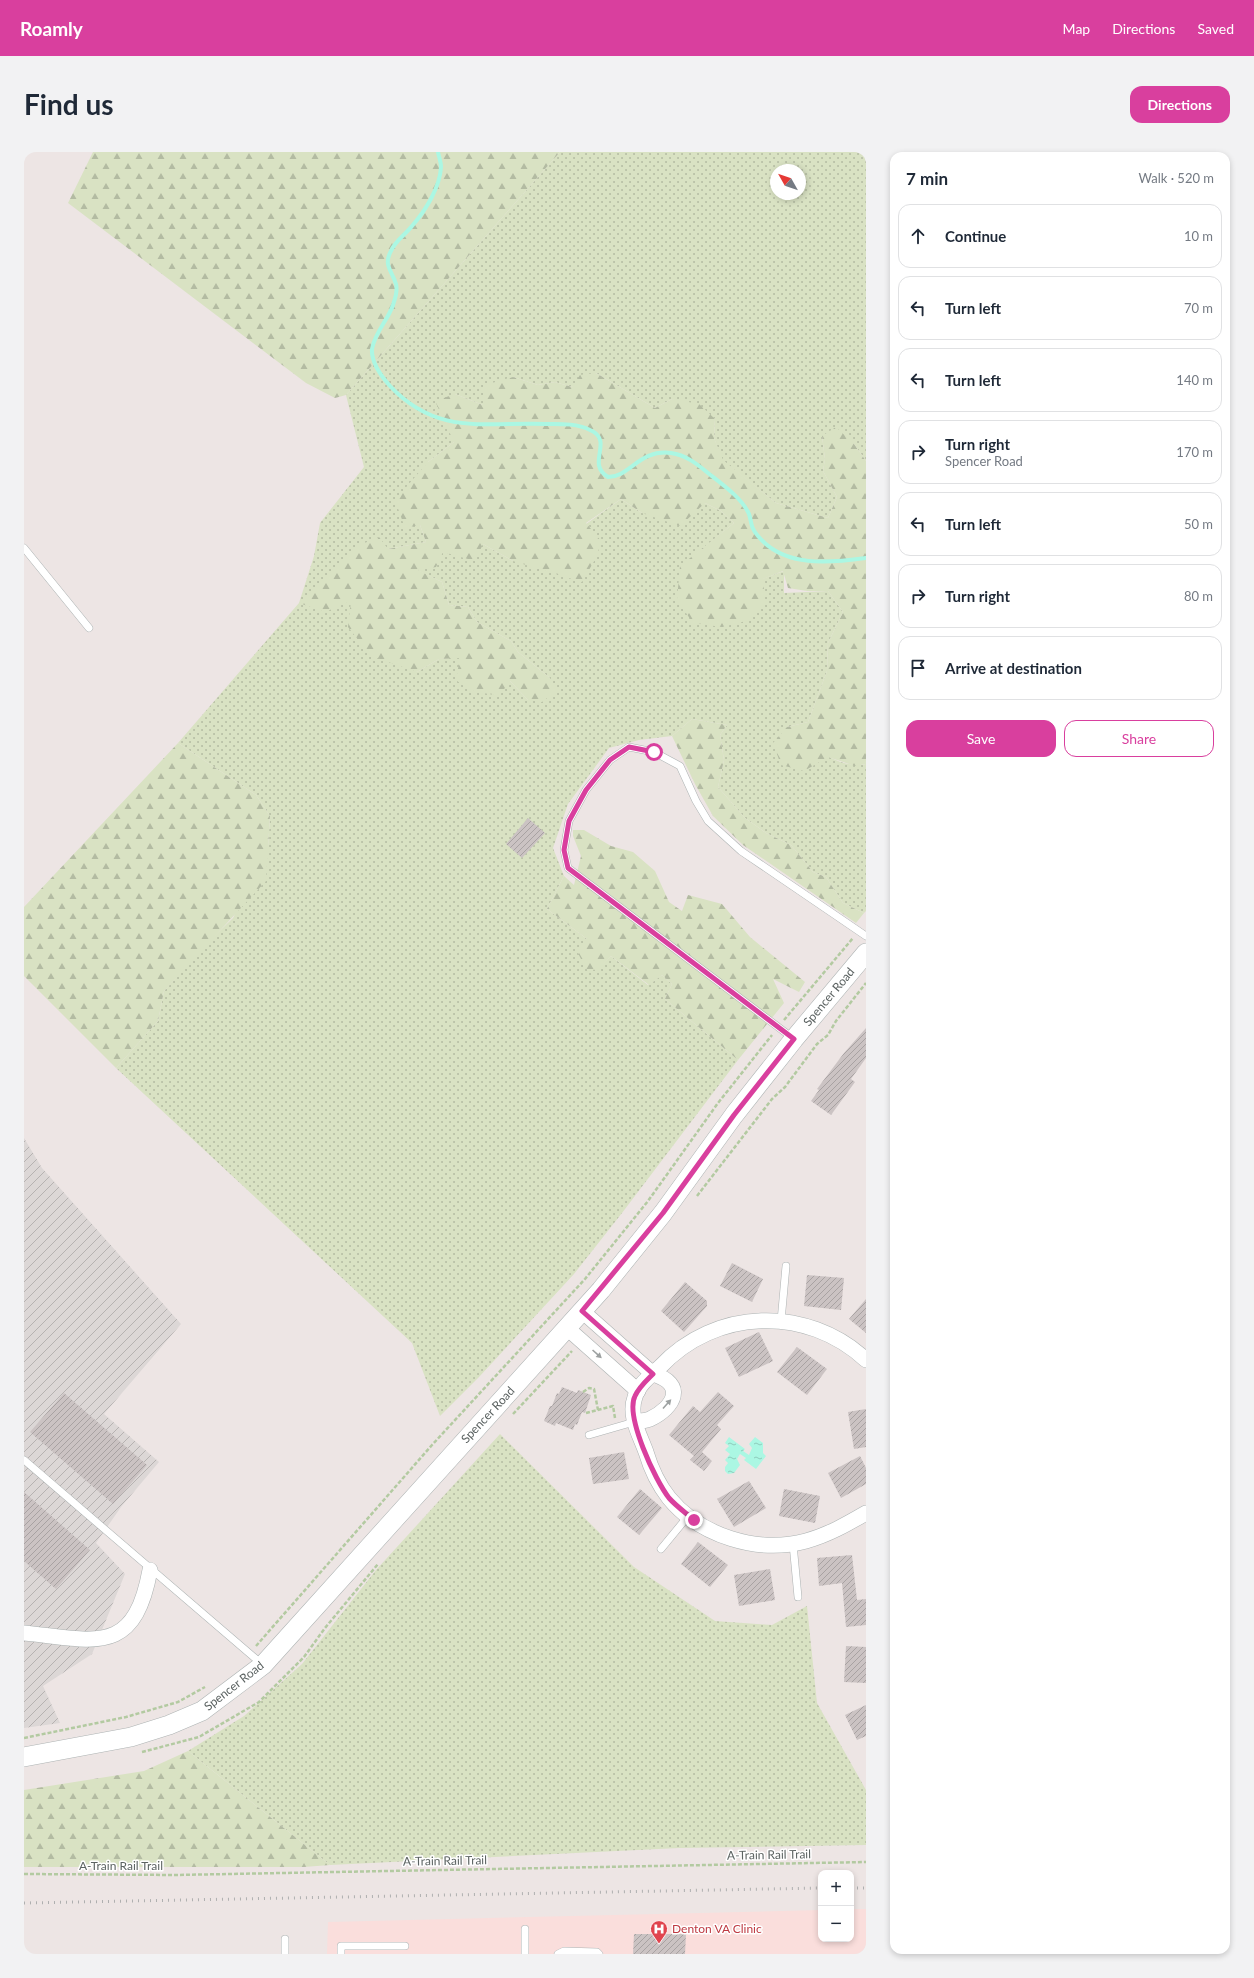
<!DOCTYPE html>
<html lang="en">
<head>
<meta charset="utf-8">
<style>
  body { margin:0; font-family:Lato,sans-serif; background:#f2f2f3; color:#1f2937 }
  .controls { position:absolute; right:12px; bottom:12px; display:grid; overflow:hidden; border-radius:8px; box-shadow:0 2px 6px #0003 }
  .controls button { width:36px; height:36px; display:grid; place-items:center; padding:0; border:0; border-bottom:1px solid #e0e1e3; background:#fff; color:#1f2937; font:20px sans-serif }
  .compass { position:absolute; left:746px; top:12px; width:36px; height:36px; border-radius:50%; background:#fff; box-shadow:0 2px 6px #0003; rotate:310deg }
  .stop { position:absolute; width:12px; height:12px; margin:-9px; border:3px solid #d93f9e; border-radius:50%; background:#fff }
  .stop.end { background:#d93f9e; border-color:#fff; box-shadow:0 1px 4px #0008 }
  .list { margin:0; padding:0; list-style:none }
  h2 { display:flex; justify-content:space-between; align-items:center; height:52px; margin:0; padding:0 16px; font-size:17px }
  h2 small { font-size:13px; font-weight:400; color:#747a83 }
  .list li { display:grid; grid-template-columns:26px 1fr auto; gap:12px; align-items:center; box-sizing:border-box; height:64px; margin:0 8px 8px; padding:0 8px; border:1px solid #e0e1e3; border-radius:12px }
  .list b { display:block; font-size:15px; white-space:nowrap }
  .list p { margin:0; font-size:13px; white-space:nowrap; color:#747a83 }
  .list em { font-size:13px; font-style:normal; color:#747a83 }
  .actions { display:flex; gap:8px; padding:12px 16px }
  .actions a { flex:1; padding:9px 0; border:1px solid #d93f9e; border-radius:12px; text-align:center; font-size:14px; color:#d93f9e }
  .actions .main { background:#d93f9e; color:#fff }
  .icon { flex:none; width:22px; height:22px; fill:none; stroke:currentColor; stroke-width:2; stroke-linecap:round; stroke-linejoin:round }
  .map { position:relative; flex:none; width:842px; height:1802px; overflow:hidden; border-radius:12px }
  header { display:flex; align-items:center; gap:24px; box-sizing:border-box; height:56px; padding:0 20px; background:#d93f9e; color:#fff }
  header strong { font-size:19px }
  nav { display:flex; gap:22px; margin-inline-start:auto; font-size:14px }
  .intro { display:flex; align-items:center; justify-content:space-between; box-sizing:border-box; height:96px; padding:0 24px }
  h1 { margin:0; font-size:28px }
  .button { padding:10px 18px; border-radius:12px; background:#d93f9e; color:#fff; font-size:14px; font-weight:700 }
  main { display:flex; gap:24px; padding:0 24px }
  aside { flex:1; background:#fff; border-radius:12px; box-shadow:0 2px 6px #0003 }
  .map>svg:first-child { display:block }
  .commercial { fill:#fadedc }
  .industrial { fill:url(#industrial-furrows) }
  .grass { fill:url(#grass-dots); fill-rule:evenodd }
  .forest { fill:url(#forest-firs) }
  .water { fill:url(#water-ripples) }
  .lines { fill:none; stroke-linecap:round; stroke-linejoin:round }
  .stream { stroke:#abf7e3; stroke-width:4 }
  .building { fill:url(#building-hatch) }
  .service-casing { stroke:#adb3b3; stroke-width:8 }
  .minor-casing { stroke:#adb3b3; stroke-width:16 }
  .tertiary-casing { stroke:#adb3b3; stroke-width:20 }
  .path { stroke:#b3caa1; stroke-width:2.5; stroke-dasharray:4 2; stroke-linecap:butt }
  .service { stroke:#fff; stroke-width:7 }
  .minor { stroke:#fff; stroke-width:15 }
  .tertiary { stroke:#fff; stroke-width:19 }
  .rail { stroke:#aeafaf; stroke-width:3; stroke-dasharray:1 5; stroke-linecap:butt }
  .oneway { fill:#9da1a1 }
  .route { stroke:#d93f9e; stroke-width:5 }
  .labels { text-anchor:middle; stroke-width:3; stroke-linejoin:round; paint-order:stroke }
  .street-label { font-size:12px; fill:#5c6362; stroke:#fff }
  .health-label { font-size:12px; fill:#be3a42; stroke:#fff; text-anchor:start }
</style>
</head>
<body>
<header>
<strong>Roamly</strong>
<nav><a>Map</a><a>Directions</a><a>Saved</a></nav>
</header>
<div class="intro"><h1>Find us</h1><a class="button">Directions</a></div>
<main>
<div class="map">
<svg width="842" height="1802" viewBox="0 0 842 1802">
  <defs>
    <pattern id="industrial-furrows" width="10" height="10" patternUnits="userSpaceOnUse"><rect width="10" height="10" fill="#dcd7d6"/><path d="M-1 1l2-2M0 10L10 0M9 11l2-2" fill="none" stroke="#b6b2b1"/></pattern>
    <pattern id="grass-dots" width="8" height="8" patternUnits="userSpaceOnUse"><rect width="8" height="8" fill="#d9e2c3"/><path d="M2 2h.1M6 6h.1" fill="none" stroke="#b3bba2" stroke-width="1.8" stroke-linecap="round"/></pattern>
    <pattern id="forest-firs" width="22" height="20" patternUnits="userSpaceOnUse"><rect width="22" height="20" fill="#d9e2c3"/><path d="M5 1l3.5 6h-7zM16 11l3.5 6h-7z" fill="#b3bba2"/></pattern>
    <pattern id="water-ripples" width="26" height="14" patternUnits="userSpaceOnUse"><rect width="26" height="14" fill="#abf7e3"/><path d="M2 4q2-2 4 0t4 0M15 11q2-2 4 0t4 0" fill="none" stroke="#8eccbb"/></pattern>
    <pattern id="building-hatch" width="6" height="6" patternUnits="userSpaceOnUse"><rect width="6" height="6" fill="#cbc3c3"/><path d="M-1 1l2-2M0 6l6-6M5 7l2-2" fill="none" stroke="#a8a2a2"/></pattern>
  </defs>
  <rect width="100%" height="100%" fill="#ede5e4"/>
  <path class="commercial" d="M827 1757H842V1802H303L304 1770 797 1758V1787H827Z"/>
  <path class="industrial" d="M0 986 18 1016 157 1172 80 1262 135 1310 97 1355 72 1391 101 1422 68 1502 19 1534 36 1571 0 1576Z"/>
  <g class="grass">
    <path d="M536 0H842V309L830 292 798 284 801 307 799 319 813 345 804 366 752 351 698 308 690 286 691 267 648 247 631 256 572 221 548 235 531 230 514 233 489 225 459 253 431 242 430 290 404 310 396 373 402 390 364 397 327 449 393 520 415 507 436 505 486 529 504 548 526 526 494 500 487 489 453 470 444 455 425 453 418 430 393 418 419 400 459 392 489 409 562 372 597 347 618 361 681 351 697 359 710 371 656 415 738 427 760 419V441L804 439 819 460 804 491 803 519 784 570 763 575C786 591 812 618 842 612V759L840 761 819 751 802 725 789 720 767 693 742 681 721 666 694 635 700 608 696 583 703 573 668 567 648 584 615 588 585 596 544 652 529 696 540 724 523 757 563 787 573 817 587 804 624 833 638 823 648 832 641 847 714 908 598 1061 550 1122 455 1225 416 1264 388 1191 92 916 134 869 140 839 182 792 209 766 244 695 246 664 232 643 154 591 275 451 290 404 296 371 340 315 322 243ZM752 18H776V42H752Z"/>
    <path d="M476 1282 610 1415 691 1469 748 1473 783 1454 793 1551 842 1638V1693L655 1696 306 1713 164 1599 220 1564 278 1512 352 1418Z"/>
  </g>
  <g class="forest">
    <path d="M69 0H536L322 243 311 246 282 231 44 51Z"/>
    <path d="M572 221 631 256 648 247 675 252 691 267 690 286 699 308 752 351 804 366 813 345 799 319 801 307 798 284 812 275 830 292 842 309V612L831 614 804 605 780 619 757 613 749 591 763 575 784 570 803 519 804 491 819 460 804 439H783L764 436 759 419 739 427 741 450 722 469 698 475 669 471 653 448 656 414 710 371 697 359 681 351 656 374 618 361 597 347 562 371 577 389 573 404 558 430 489 409 459 392 451 409 419 400 412 415 394 418 418 430 425 453 444 455 453 470 487 489 494 500 526 526 532 539 518 550 504 548 486 529 475 544 445 538 432 528 436 506 415 507 393 520 347 504 324 475 327 449 301 460 275 451 331 395 355 385 364 397 402 390 396 373 381 376 371 348 404 310 430 290 411 249 431 242 459 253 461 233 489 225 514 233 531 230 548 235 556 223Z"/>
    <path d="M668 567 703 573 696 583 700 608 694 635 721 666 742 681 767 693 789 720 802 725 819 751 840 761 832 771 719 693 689 664 671 632 648 584Z"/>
    <path d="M154 591 232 643 246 664 242 729 140 839 134 869 92 916 0 824V755Z"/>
    <path d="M549 678H560L587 694 609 700 631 719 645 750 658 759 664 743 698 752 726 785 781 830 775 840 749 827 760 851 714 908 641 847 648 832 638 823 625 833 587 804 573 818 562 817 554 801 563 787 523 757 540 724 550 733 557 704 549 684Z"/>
    <path d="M164 1599 306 1713 280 1715H0V1638L120 1619Z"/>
  </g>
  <path class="water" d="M705 1285 721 1297 719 1299 725 1303 728 1296 725 1292 731 1285 739 1291V1301L742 1304 732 1317 720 1308 722 1306 716 1302 713 1307 716 1313 710 1321 704 1322 701 1319V1315L704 1311 701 1308 706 1302 701 1298 705 1294 701 1291Z"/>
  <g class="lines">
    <path class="stream" d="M414 0C415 5 417 10 417 15 416 35 402 58 388 74 382 82 371 89 367 99 359 113 368 119 372 132 374 139 371 147 369 153 364 168 351 180 348 197 347 211 357 224 366 234 413 284 460 270 521 272 536 272 552 271 566 278 591 289 561 311 584 325 606 325 615 297 647 301 662 303 673 312 684 321 698 332 718 346 725 362 728 371 726 375 734 384 760 416 806 411 842 406"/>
  </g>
  <g class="building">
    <path d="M504 666 521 681 498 706 482 692Z"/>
    <path d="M842 876V906L827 927 831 930 807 963 787 949 795 938 793 937 820 901Z"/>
    <path d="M708 1111 739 1127 728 1150 696 1134Z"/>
    <path d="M783 1123 820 1126 817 1158 780 1154Z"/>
    <path d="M661 1130 683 1149V1154L660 1180 637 1159Z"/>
    <path d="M842 1147V1181L825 1167Z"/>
    <path d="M735 1180 749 1209 715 1225 701 1196Z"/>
    <path d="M773 1195 803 1217 783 1243 753 1220Z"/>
    <path d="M538 1235 553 1241 554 1238 567 1243 561 1261 558 1260 553 1273 551 1272 549 1278 532 1271 531 1274 520 1269 526 1254H528L533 1241 535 1242Z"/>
    <path d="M694 1240 710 1254 693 1273 697 1277 678 1300 688 1309 680 1319 666 1308 670 1304 645 1283 669 1254 676 1260Z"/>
    <path d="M40 1241 123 1313 89 1352 6 1280Z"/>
    <path d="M842 1257V1295L830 1297 824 1260Z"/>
    <path d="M600 1300 605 1327 569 1332 565 1306Z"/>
    <path d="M836 1304 842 1316V1332L817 1346 804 1321Z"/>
    <path d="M725 1329 742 1356 710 1375 693 1347Z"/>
    <path d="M616 1337 638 1356 615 1383 593 1365Z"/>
    <path d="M760 1337 796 1344 791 1371 755 1364Z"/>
    <path d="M0 1340 66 1398 32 1437 0 1409Z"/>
    <path d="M674 1390 704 1413 686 1435 657 1412Z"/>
    <path d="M828 1403 833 1448 842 1447V1473L822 1475 818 1431 795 1434 793 1406Z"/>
    <path d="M746 1417 751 1448 715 1454 710 1423Z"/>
    <path d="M822 1494 842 1495V1531L820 1530Z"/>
    <path d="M842 1553V1584L833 1588 821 1563Z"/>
    <path d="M610 1782H662L661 1802H609Z"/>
  </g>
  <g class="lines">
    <g class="service-casing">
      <g id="service">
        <path d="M0 396 65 476"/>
        <path d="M770 887 544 716 540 698 545 669 562 638 586 608 605 595 630 600 656 614 672 649 684 669 717 699 842 784"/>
        <path d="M757 1169 762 1114"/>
        <path d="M565 1283 610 1270"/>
        <path d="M0 1308 239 1513"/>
        <path d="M769 1392 774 1445"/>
        <path d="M637 1397 665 1363"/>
        <path d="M501 1777V1802"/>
        <path d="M261 1802V1787"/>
        <path d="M317 1802V1794H381"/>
        <path d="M534 1802 540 1799 573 1800 575 1802"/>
      </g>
    </g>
    <g class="minor-casing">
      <g id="minor">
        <path d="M558 1159 629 1222C662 1232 651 1255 626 1267 621 1269 615 1269 610 1270"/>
        <path d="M543 1176 614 1239"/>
        <path d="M842 1208C783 1153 691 1156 636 1215 627 1223 614 1233 611 1245 604 1264 616 1283 622 1300 627 1317 634 1332 645 1346 676 1384 734 1402 782 1389 804 1383 823 1372 842 1361"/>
        <path d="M0 1481C71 1488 110 1505 126 1418"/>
      </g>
    </g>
    <g class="tertiary-casing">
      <path id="tertiary" d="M0 1605 107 1585 145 1573 178 1559 239 1513 577 1138 639 1061 710 963 770 887 842 801"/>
    </g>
    <g class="path">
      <path d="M760 868 829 786"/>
      <path d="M673 1044 748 947 761 935 793 892 804 883 812 869 842 831"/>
      <path d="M559 1240 565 1236 570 1237 574 1258"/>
      <path d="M562 1261 589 1254 591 1266"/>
      <path d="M489 1262 548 1199"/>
      <path d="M232 1494 408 1293 561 1127 624 1049 694 951 748 883"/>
      <path d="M0 1586 102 1565 154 1550 181 1535"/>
      <path d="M118 1600 175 1585 235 1550 280 1505 301 1476 354 1412"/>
      <path d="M0 1722 152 1723 842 1710"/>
    </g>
    <use href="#service" class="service"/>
    <use href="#minor" class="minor"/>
    <use href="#tertiary" class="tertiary"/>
    <g class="rail">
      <path d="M827 1736H842"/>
      <path d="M0 1751 797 1736"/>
    </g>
  </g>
  <defs><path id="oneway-solid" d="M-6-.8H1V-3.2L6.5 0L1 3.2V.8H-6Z"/></defs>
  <g class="oneway">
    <use href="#oneway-solid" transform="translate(573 1202) rotate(42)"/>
    <use href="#oneway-solid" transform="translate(643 1252) rotate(-48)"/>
  </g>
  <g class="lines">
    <path class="route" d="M630 600 605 595 586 608 562 638 545 669 540 698 544 716 770 887 710 963 639 1061 558 1159 629 1222C622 1229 615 1235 611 1244 601 1264 631 1328 645 1346 652 1354 662 1361 670 1368"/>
  </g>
  <defs>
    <g id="hospital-pin" transform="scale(0.9)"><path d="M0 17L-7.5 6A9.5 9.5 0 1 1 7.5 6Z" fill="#e0444e" stroke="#fff"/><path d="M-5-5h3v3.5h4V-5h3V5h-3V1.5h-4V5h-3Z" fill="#fff"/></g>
  </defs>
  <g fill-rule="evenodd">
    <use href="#hospital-pin" x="635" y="1777"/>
  </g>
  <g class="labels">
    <g class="street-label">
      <text transform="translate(805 845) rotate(-50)" y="4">Spencer Road</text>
      <text transform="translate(464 1263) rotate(-47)" y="4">Spencer Road</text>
      <text transform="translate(210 1534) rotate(-38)" y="4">Spencer Road</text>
      <text transform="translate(745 1703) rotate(-1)" y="4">A-Train Rail Trail</text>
      <text transform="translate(421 1709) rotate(-1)" y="4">A-Train Rail Trail</text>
      <text x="97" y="1718">A-Train Rail Trail</text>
    </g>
    <g class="health-label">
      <text x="648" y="1781">Denton VA Clinic</text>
    </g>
  </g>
</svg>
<div class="controls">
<button>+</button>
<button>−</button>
</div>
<svg class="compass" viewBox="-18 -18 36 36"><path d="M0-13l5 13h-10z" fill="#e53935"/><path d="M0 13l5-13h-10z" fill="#747a83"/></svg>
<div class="stop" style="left:630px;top:600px"></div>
<div class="stop end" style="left:670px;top:1368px"></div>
</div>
<aside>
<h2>7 min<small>Walk · 520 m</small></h2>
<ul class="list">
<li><svg class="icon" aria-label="ahead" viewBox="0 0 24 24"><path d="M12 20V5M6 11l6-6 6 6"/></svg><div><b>Continue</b></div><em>10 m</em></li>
<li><svg class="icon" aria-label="left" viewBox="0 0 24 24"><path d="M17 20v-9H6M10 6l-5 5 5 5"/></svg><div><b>Turn left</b></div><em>70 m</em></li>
<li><svg class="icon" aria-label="left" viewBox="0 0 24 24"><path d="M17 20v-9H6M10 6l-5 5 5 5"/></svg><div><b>Turn left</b></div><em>140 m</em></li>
<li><svg class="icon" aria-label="right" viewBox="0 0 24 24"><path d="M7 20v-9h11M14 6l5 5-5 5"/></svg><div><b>Turn right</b><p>Spencer Road</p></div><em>170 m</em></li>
<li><svg class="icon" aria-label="left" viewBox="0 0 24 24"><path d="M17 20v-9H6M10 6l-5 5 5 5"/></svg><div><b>Turn left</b></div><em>50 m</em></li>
<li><svg class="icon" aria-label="right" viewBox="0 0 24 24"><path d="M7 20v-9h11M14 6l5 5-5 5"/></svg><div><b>Turn right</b></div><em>80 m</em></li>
<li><svg class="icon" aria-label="arrive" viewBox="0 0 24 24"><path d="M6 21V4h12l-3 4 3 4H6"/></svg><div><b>Arrive at destination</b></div></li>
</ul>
<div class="actions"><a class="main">Save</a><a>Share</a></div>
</aside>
</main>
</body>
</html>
